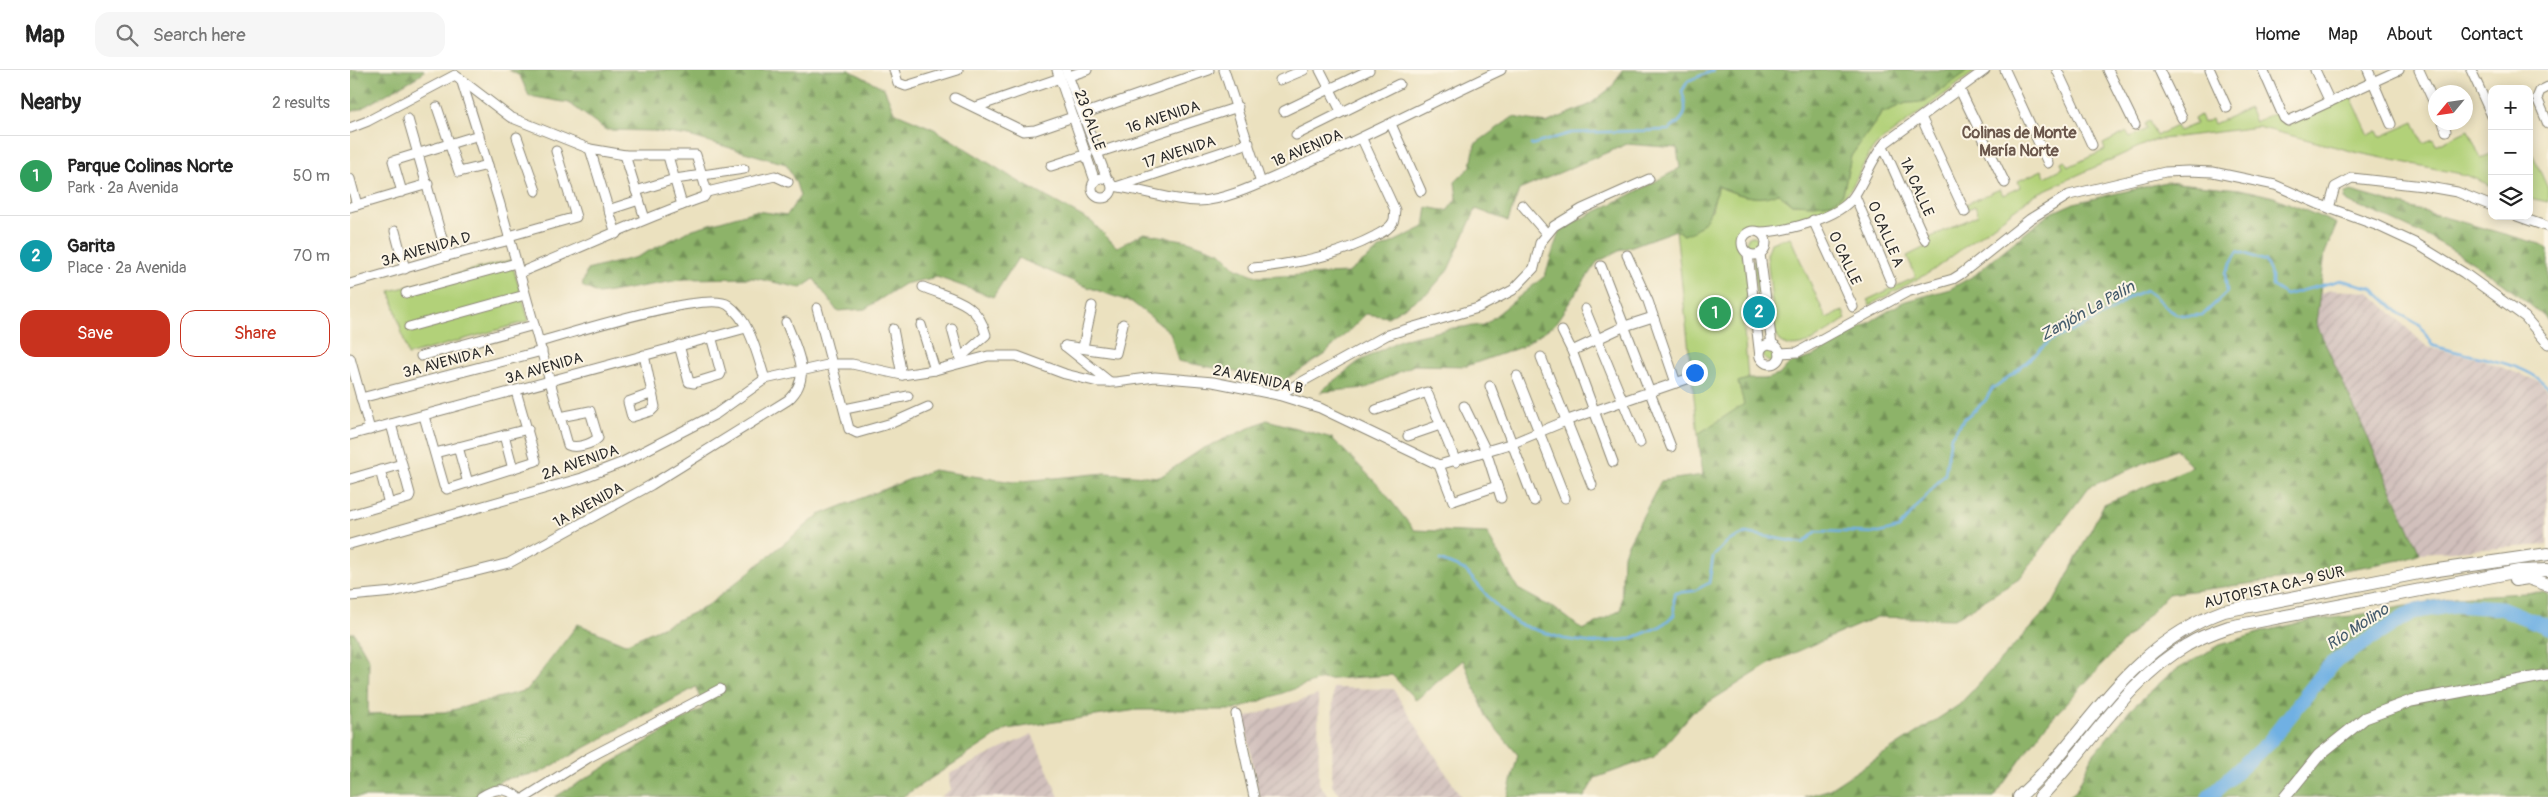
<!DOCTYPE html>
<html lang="en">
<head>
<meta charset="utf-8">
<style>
  body { margin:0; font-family:Pangolin,sans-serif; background:#f6f6f6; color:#222 }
  .controls { position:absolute; right:15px; top:15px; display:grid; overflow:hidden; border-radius:10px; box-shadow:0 2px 12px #0003 }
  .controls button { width:45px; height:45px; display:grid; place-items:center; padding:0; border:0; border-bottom:1px solid #e0e0e0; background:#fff; color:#222; font:25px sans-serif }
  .compass { position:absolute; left:2078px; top:15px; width:45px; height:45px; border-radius:50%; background:#fff; box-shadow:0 2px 12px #0003; rotate:241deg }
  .you { position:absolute; left:1344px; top:302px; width:18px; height:18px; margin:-12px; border:4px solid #fff; border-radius:50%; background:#1a73e8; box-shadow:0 0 0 8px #1a73e833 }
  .badge { display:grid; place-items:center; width:32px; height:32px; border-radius:50%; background:#c8321e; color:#fff; font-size:16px; font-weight:700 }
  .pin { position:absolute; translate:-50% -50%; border:2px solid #fff; box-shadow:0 1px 5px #0006 }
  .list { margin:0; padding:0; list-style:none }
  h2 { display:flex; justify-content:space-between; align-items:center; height:65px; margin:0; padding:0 20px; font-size:21px }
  h2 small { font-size:16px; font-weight:400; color:#767676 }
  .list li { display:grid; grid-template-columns:32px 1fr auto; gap:15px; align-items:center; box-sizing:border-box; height:80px; padding:0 20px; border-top:1px solid #e0e0e0 }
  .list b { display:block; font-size:19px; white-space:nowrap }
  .list p { margin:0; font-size:16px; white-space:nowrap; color:#767676 }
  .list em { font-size:16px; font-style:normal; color:#767676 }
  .actions { display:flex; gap:10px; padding:15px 20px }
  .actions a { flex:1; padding:11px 0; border:1px solid #c8321e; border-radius:15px; text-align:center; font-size:18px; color:#c8321e }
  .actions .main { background:#c8321e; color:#fff }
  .icon { flex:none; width:28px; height:28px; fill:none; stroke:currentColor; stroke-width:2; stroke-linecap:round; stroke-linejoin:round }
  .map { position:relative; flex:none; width:2198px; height:727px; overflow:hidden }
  header { display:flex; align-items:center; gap:30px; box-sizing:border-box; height:70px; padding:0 25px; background:#fff; border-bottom:1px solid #e0e0e0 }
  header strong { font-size:24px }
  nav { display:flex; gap:28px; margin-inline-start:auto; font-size:18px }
  .search { width:350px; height:45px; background:#f6f6f6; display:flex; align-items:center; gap:12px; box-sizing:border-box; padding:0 18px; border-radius:15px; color:#767676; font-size:19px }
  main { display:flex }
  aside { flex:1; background:#fff }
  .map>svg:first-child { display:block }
  .industrial { fill:url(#industrial-furrows) }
  .green { fill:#b2d179; stroke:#6e7e52 }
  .forest { fill:url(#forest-firs); stroke:#5c6f4a }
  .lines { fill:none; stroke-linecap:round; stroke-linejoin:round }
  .stream { stroke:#6fb0e3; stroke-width:2.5 }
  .river { stroke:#6fb0e3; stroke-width:15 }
  .minor-casing { stroke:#8b8675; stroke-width:11 }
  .major-casing { stroke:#8b8675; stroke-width:13 }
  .highway-casing { stroke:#8b8675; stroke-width:14 }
  .minor { stroke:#fff; stroke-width:9 }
  .major { stroke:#fff; stroke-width:11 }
  .highway { stroke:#fff; stroke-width:12 }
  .labels { text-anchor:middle; stroke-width:4; stroke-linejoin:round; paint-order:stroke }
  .street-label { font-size:15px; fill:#2b2b2b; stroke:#fcf5e5 }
  .neighbourhood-label { font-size:16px; font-weight:bold; fill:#6a564b; stroke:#fcf5e5 }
  .water-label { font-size:16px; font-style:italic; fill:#435a6b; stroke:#fcf5e5 }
</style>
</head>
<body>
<header>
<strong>Map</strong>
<div class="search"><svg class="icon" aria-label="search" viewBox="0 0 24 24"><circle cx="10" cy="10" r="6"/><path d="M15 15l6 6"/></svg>Search here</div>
<nav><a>Home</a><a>Map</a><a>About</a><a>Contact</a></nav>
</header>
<main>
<aside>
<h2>Nearby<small>2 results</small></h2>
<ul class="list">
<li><span class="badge" style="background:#2e9e5b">1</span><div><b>Parque Colinas Norte</b><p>Park · 2a Avenida</p></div><em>50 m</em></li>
<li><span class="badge" style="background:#0f9aa8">2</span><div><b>Garita</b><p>Place · 2a Avenida</p></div><em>70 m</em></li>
</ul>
<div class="actions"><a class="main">Save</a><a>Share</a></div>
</aside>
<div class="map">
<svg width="2198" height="727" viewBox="0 0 2198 727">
  <defs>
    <pattern id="industrial-furrows" width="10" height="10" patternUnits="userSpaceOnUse" patternTransform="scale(1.25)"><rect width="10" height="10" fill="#d1c0bc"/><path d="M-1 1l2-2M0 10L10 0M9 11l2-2" fill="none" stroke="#b4a5a2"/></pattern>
    <pattern id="forest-firs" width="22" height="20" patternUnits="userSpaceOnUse" patternTransform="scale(1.25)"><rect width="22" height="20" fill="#8db369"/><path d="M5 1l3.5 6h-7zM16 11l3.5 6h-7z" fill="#739257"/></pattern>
  </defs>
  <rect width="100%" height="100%" fill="#fcf5e5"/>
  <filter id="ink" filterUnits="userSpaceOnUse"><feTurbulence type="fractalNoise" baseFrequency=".02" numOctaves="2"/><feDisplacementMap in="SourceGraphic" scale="10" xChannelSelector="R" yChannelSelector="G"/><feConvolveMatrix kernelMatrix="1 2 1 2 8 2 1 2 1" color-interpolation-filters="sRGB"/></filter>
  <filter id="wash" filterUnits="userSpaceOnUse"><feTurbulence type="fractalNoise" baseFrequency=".0096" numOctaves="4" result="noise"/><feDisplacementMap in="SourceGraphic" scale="20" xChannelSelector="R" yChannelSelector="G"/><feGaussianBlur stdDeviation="1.12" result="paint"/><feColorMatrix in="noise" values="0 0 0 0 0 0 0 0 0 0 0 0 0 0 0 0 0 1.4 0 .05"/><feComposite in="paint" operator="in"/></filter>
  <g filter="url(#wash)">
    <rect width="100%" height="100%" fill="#ebe1bf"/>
    <g class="industrial">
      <path d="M1982 220 2019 222 2077 277 2133 290 2190 312 2197 321V475L2070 483 1966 253 1970 223Z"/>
      <path d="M983 618 1043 619 1111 727H991L982 715Z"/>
      <path d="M968 625 969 714 979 727H909L894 648Z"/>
      <path d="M682 664 709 727H590L600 720 599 704Z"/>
    </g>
    <g class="green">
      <path d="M1619 0H1627L1526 75C1511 92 1506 120 1487 134L1415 161 1405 156 1391 161 1387 175 1395 190 1400 237 1396 238 1397 247 1393 248 1398 309 1388 312 1395 334 1348 364 1326 160 1334 165 1362 140 1367 116C1385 124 1409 133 1427 122L1442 134 1464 135 1482 133 1493 124 1501 86 1532 43 1556 33 1575 32Z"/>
      <path d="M2001 27 2019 65 2027 61 2030 67 2064 52 2073 73 2083 69 2086 75 2118 60 2131 89 2142 83V116L2116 105 2009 83 1908 57 1804 70 1684 125 1582 201 1520 235 1517 230 1566 207 1557 186 1581 174 1579 168 1628 145 1625 136 1618 139 1616 134 1650 119 1653 125 1670 117 1668 111 1692 100 1695 107 1713 98 1711 92 1715 90 1718 97 1755 80 1753 74 1777 62 1780 67 1797 59 1795 54 1799 51 1806 66 1826 56 1829 61 1846 54 1844 49 1850 45 1853 53 1862 49 1864 54 1899 38 1905 52 1926 42 1930 51 1938 55Z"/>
      <path d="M2179 76 2198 119V132L2179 128Z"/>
      <circle cx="1403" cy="173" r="7"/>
      <path d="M1440 167 1476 248 1493 241 1496 249C1479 259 1450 287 1429 271L1425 261 1417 185 1421 173Z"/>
      <path d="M161 190 179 251 58 285 40 221Z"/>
      <path d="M1406 190 1413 237 1408 238 1403 191Z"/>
      <circle cx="1421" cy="284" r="8"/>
    </g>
    <g class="forest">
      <path d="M0 0H74L72 4 10 39 0 42Z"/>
      <path d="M159 0H499L534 18 544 42 584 59 671 113 742 152 767 177 794 163 838 171 870 182 886 198 909 207 998 203 1031 178 1074 157 1077 137 1097 141 1107 128 1105 112 1121 96 1125 74 1163 47 1196 53 1239 35 1262 17 1272 0H1619L1575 32 1556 33 1532 43 1501 86 1493 124 1482 133 1464 135 1442 134 1427 123C1409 133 1386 124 1368 116 1362 138 1358 158 1334 165L1326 160 1271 180 1247 192 1204 255 1171 277 1117 296 1064 295 1016 318 970 322 1008 292 1050 270 1103 258 1134 255 1195 206 1210 159 1280 125 1330 98 1327 78 1277 74 1169 120 1158 151 1126 139 1098 200 1079 222 1038 247 1016 244 975 284 933 311 828 291 820 262 783 233 732 215 668 188 643 227 587 207 554 214 515 239 487 241 464 209 451 218 404 208 335 209 249 224 232 216 237 200 287 187 343 159 405 141 437 145 450 126 446 113 436 94 339 66 303 61 256 60 219 33 179 26 170 6Z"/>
      <path d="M1816 112 1890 119 1924 127 1987 154 1975 183 1966 253 2070 483 2051 490 1960 506 1818 524 1695 656 1644 727H1453L1478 720 1609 635 1704 532 1754 434 1842 397 1826 379 1739 417 1669 509 1604 549 1527 547 1421 593 1343 642 1304 687 1245 708 1234 727H1157L1168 685 1137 648 1113 590 1066 630 1042 605 969 610 885 640H787L657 659 552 727H205L353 638 346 617 189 703 154 709 124 727H0V563H4L19 590 18 644 95 642 177 620 228 554 275 574 356 537 469 445 583 400 663 412 755 403 810 407 852 379 917 350 982 368 1031 418 1064 460 1137 463 1168 519 1210 542 1233 560 1271 540 1273 484 1311 411 1353 405 1348 364 1394 334 1388 312 1398 309H1415L1429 305 1439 294 1462 287 1553 232 1600 219 1625 205 1643 189 1699 144 1724 133Z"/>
      <path d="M2001 121 2190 174 2198 179V250C2134 194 2077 161 1997 132L1994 128 1995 123Z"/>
      <path d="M2192 522 2198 524V727H1718L1726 721 1743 685 1781 639 1821 603 1870 575 1915 561 1962 550 2002 546 2105 527Z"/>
    </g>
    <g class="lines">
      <g class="stream">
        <path d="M1181 75 1221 63 1319 60C1337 47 1338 42 1332 21L1338 11 1364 0"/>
        <path d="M1090 490 1115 500 1148 538 1168 554 1214 569 1243 573 1280 569 1311 556 1324 545V523L1344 521 1359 513 1363 487 1377 472 1396 463 1453 473 1467 461 1529 463 1549 458 1595 404 1601 366 1615 348 1635 331 1642 319 1664 303 1700 271 1735 255 1763 240 1779 227 1796 220C1823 238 1814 248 1853 245L1877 222 1875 203 1888 181 1915 191 1922 206V216L1936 225 1991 210 2022 218 2050 244 2070 255 2082 275C2114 287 2177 290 2198 318"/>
      </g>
      <path class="river" d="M1859 727 1919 672 1981 594 2062 542 2104 535 2151 538 2198 557"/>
    </g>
  </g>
  <g filter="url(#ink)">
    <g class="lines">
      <g class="minor-casing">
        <g id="minor">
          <path d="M544 0 548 13 556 16 608 0"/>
          <path d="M707 0 745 111"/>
          <path d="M716 0 757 109"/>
          <path d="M874 0 911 113"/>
          <path d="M970 0 991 41"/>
          <path d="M1655 0 1698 93"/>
          <path d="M1707 0 1742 75"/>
          <path d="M1758 0 1785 55"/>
          <path d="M1809 0 1832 48"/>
          <path d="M1860 0 1877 38"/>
          <path d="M1913 0 1934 48 1938 51 2049 0"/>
          <path d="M1965 0 1980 32"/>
          <path d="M2018 0 2041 54"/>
          <path d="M2069 0 2086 37"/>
          <path d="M2121 0 2142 46"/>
          <path d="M719 6 737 0"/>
          <path d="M111 9 149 131 218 375C226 379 242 374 248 368L240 341 210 347"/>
          <path d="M930 10 954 0"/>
          <path d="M2198 17 2190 21 2187 28 2198 54"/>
          <path d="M1609 18 1655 113"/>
          <path d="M605 28 673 61 685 60 723 47"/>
          <path d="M87 37 109 102 138 95"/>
          <path d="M626 37 710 8"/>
          <path d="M934 41 1019 0"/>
          <path d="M733 44 859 0"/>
          <path d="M1571 47 1615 142"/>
          <path d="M58 49 97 186"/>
          <path d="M2093 52 2096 61"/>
          <path d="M1041 54 1071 121"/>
          <path d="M0 58 18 51 105 5 160 47 240 79 275 85H346L357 122"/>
          <path d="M946 65 1049 14"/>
          <path d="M167 67 186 121"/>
          <path d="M1533 76 1575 170"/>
          <path d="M240 79 266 164"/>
          <path d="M747 83 888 37"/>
          <path d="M275 85 295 149"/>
          <path d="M318 86 332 135"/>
          <path d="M701 96 738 84"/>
          <circle cx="752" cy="118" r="10"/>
          <path d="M0 109 7 135"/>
          <path d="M762 116C791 119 819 131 848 131 874 131 911 113 934 103 1008 71 1078 34 1151 0"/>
          <path d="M769 116 899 73"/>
          <path d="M286 121 325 109 394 99"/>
          <path d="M52 122 43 91 129 65"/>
          <path d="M1505 126 1541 212"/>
          <path d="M1172 135 1196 163"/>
          <path d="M0 137 78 114"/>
          <path d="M1979 138 1985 117 2002 108 2073 116 2107 122 2142 136"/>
          <path d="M258 140 289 130"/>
          <path d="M2167 146 2198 157"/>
          <path d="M1463 150 1503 237"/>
          <circle cx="1404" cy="173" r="12"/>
          <path d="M45 161 55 199"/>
          <path d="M1409 162C1434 162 1490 148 1504 126 1516 108 1521 90 1535 73L1635 0"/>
          <path d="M159 166 226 147 206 81"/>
          <path d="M1398 184 1410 287"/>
          <path d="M1410 184 1422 275"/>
          <path d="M1277 185 1298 231 1326 313"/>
          <path d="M1251 196 1321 377"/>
          <path d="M903 198C946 194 987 186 1025 166 1032 162 1040 159 1043 152 1045 149 1044 144 1045 140L1012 69"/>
          <path d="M169 203C231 178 291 149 354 127L357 122 425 106 438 112"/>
          <path d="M0 214 97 186 160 170"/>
          <path d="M573 217C602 229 628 231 636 265L610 288"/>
          <path d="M56 223 166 193"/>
          <path d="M467 238 499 359 507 363 542 353 578 337"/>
          <path d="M1235 239 1290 373"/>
          <path d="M571 255 585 300"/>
          <path d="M59 257 175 225"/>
          <path d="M543 259 552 305"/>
          <path d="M602 259 611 292"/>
          <path d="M1212 261 1222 281 1263 392"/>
          <path d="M189 272C219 264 357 220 378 235 400 250 407 285 415 309"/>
          <circle cx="1420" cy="284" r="10"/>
          <path d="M329 275 339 312 344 313 370 305 371 303 361 266"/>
          <path d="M715 276 766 283 773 254"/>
          <path d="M715 276 760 312"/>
          <path d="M733 277 742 236"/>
          <path d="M1222 281 1275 256 1303 247"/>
          <path d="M1430 283 1448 282 1557 222 1603 209 1611 204 1680 149 1719 125 1815 102 1838 101 1863 102 1925 115 1968 134 2026 155 2067 174 2114 203 2175 247 2198 274"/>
          <path d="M294 285 305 337 301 341 282 347 278 332 303 323"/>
          <path d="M71 286 184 255"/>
          <path d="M1191 287 1242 415"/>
          <path d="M0 288 20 360"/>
          <path d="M1167 306 1215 428"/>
          <path d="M1140 316 1184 431"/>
          <path d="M928 325 1037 265 1128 238 1163 220 1184 198 1190 173 1204 156 1232 139 1299 109"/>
          <path d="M11 328 192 281"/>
          <path d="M1114 336 1136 381 1151 428"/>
          <path d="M495 339 558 326"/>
          <path d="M1026 340 1077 322 1106 392"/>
          <path d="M74 346 94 416 97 419 101 418 186 391 166 321"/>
          <path d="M0 365 396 258"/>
          <path d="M154 365 163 399"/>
          <path d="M1058 366 1090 355"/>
          <path d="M108 377 118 413"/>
          <path d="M85 383 178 359"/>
          <path d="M1089 395 1103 431 1147 416"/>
          <path d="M30 400 39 434"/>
          <path d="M0 409 52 394"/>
          <path d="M0 445 59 428 60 424 41 354"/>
          <path d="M0 474 232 408 271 393 366 344 415 309 482 294H502L552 305 585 300 638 286H667L715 304 748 312H766L805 307 863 312 928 325 970 338 1089 395 1163 373 1218 350 1337 309"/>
          <path d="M0 526 43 522 159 493 301 415 438 330C464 307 446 279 436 252"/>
          <path d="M886 644 904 727"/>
          <path d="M131 727C144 718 155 717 168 727"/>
          <path d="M176 727 238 688 370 619"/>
        </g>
      </g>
      <g class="major-casing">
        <path id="major" d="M1935 727 1969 685 2015 648 2061 631 2198 605"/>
      </g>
      <g class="highway-casing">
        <g id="highway">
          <path d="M2165 510 2178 508 2198 515"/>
          <path d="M1669 727C1742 660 1774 578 1874 541L2074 502 2198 484"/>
          <path d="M1690 727C1739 678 1776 610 1837 575 1850 567 1864 562 1879 557L2169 501 2198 500"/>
        </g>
      </g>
      <use href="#minor" class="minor"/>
      <use href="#major" class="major"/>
      <use href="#highway" class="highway"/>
    </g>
  </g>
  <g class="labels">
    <g class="street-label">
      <text transform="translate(813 47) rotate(-18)" y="5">16 AVENIDA</text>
      <text transform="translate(740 50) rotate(70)" y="5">23 CALLE</text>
      <text transform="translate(957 78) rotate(-23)" y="5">18 AVENIDA</text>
      <text transform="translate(829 82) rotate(-18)" y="5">17 AVENIDA</text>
      <text transform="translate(1567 117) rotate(66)" y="5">1A CALLE</text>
      <text transform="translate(1536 164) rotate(67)" y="5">0 CALLE A</text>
      <text transform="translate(76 179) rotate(-16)" y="5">3A AVENIDA D</text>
      <text transform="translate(1495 188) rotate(65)" y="5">0 CALLE</text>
      <text transform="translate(98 291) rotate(-15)" y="5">3A AVENIDA A</text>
      <text transform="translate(194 298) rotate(-16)" y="5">3A AVENIDA</text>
      <text transform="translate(908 309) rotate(12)" y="5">2A AVENIDA B</text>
      <text transform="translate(230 392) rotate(-19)" y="5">2A AVENIDA</text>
      <text transform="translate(238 435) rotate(-29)" y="5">1A AVENIDA</text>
      <text transform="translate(1924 517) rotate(-13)" y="5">AUTOPISTA CA-9 SUR</text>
    </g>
    <g class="neighbourhood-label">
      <text x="1669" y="68">Colinas de Monte<tspan x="1669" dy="18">María Norte</tspan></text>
    </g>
    <g class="water-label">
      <text transform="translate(1737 240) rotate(-29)" y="6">Zanjón La Palín</text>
      <text transform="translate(2007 556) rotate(-33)" y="6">Río Molino</text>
    </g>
  </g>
</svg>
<div class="controls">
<button>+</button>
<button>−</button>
<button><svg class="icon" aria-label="layers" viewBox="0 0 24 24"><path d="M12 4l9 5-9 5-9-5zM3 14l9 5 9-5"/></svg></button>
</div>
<svg class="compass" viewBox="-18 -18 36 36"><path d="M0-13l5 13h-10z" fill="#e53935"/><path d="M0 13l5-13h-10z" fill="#767676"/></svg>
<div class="you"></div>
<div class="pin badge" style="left:1365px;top:243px;background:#2e9e5b">1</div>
<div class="pin badge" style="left:1409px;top:242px;background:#0f9aa8">2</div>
</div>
</main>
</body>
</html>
